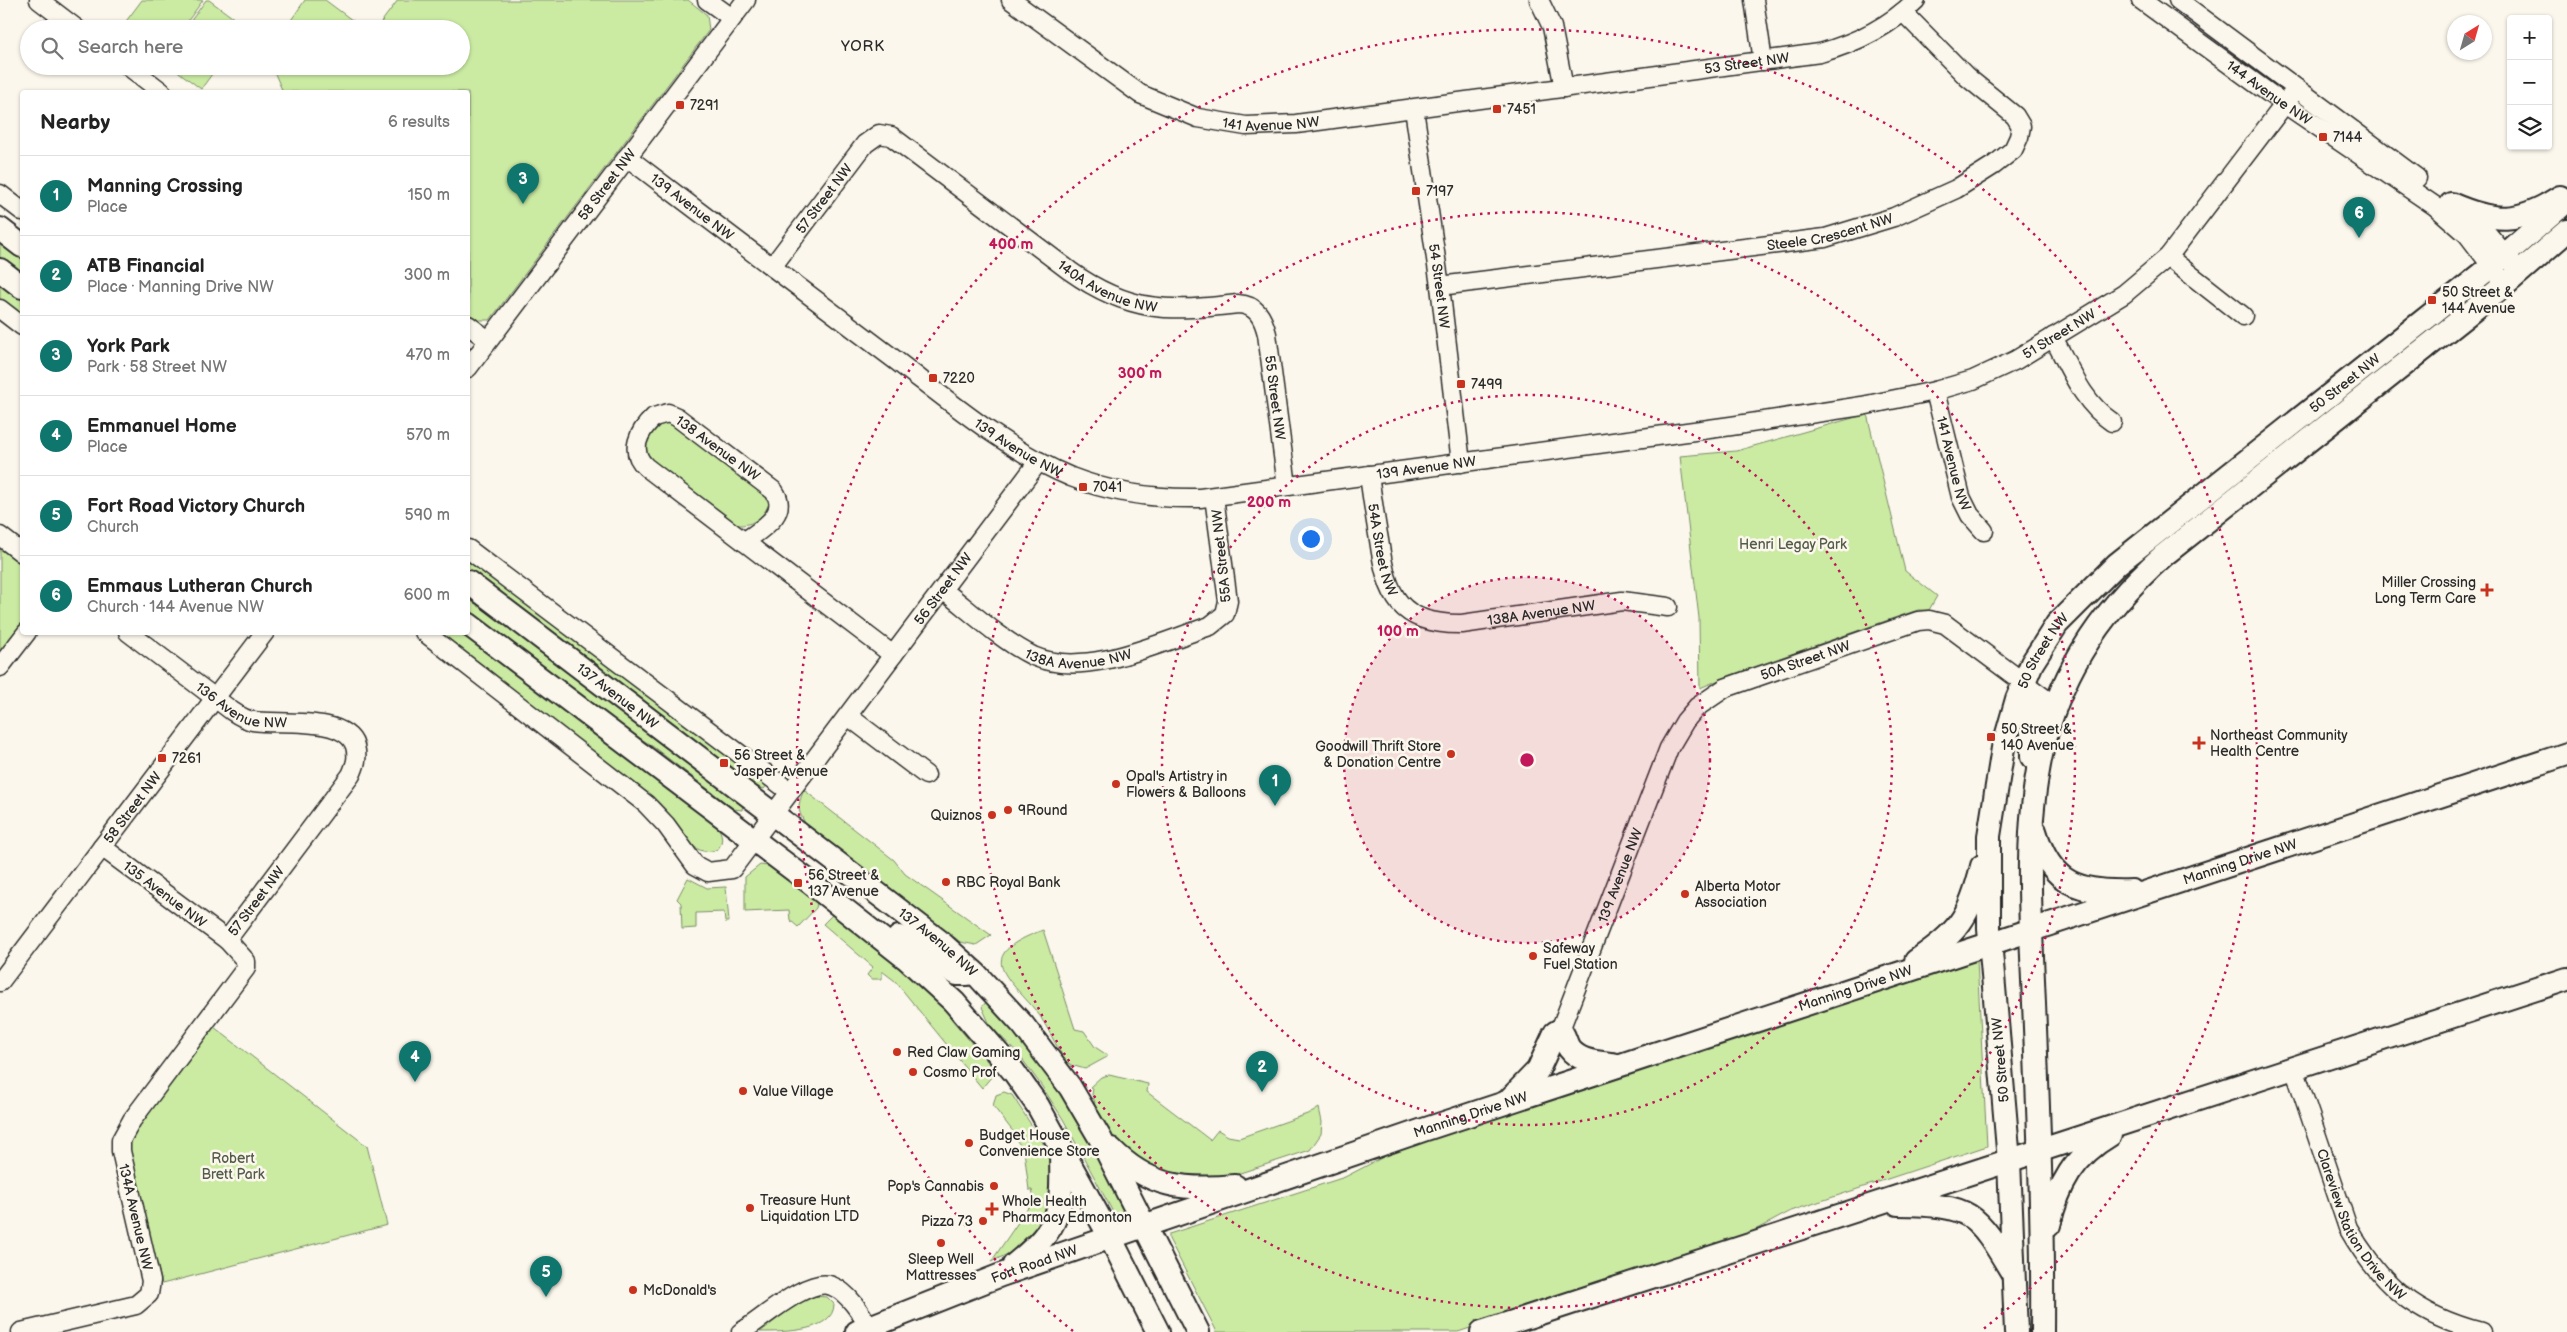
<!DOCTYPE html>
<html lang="en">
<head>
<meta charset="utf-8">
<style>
  body { margin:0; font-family:"Balsamiq Sans",sans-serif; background:#f6f6f6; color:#222 }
  .controls { position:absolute; right:15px; top:15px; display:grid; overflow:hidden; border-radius:5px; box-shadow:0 1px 4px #0004 }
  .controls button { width:45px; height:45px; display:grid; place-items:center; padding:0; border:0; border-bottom:1px solid #e0e0e0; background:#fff; color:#222; font:25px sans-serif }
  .compass { position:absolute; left:2447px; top:15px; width:45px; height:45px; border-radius:50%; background:#fff; box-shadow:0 1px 4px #0004; rotate:37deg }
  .you { position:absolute; left:1310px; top:538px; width:18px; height:18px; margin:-12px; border:4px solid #fff; border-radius:50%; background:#1a73e8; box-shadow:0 0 0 8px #1a73e833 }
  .badge { display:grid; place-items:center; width:32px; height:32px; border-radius:50%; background:#0f766e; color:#fff; font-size:16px; font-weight:700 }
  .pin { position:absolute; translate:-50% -41px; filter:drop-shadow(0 1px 2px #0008) }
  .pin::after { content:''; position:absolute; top:26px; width:18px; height:15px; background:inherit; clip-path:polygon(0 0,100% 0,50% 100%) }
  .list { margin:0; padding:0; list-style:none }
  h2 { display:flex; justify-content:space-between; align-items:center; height:65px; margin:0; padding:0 20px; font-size:21px }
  h2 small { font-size:16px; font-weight:400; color:#767676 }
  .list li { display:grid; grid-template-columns:32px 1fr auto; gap:15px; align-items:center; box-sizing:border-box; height:80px; padding:0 20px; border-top:1px solid #e0e0e0 }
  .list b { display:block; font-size:19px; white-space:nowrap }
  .list p { margin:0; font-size:16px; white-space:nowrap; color:#767676 }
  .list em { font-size:16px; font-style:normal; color:#767676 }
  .icon { flex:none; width:28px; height:28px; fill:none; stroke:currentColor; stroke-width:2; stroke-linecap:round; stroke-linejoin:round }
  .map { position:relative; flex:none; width:2567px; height:1332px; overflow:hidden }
  .search { position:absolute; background:#fff; box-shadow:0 1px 4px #0004; left:20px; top:20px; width:450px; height:55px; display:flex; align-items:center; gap:12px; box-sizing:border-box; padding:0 18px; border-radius:28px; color:#767676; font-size:19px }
  .panel { position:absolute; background:#fff; box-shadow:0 1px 4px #0004; left:20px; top:90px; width:450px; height:545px; border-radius:5px }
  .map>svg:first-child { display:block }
  .green { fill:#cbeba3; stroke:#7b8b67 }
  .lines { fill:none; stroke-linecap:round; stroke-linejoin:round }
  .minor-casing { stroke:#2b2b2b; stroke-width:21 }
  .major-casing { stroke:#2b2b2b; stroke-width:26 }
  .minor { stroke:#fbf7ec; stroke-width:18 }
  .major { stroke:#fbf7ec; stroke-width:22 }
  .ring { fill:none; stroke:#c2185b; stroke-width:2.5; stroke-dasharray:2.5 5 }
  .poi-dot { fill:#c8321e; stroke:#fbf7ec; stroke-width:2 }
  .labels { text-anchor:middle; stroke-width:5; stroke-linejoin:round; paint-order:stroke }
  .street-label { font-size:14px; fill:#2b2b2b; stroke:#fbf7ec }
  .poi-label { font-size:14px; fill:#2b2b2b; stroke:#fbf7ec; text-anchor:start }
  .park-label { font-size:14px; fill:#535b49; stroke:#fbf7ec }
  .neighbourhood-label { font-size:15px; letter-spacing:1px; fill:#2b2b2b; stroke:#fbf7ec }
  .centre { fill:#c2185b; stroke:#fbf7ec; stroke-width:2.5 }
  .ring-label { font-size:15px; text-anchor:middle; font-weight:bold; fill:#c2185b; stroke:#fbf7ec; stroke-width:5; stroke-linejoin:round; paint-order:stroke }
</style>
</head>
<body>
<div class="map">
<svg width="2567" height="1332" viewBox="0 0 2567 1332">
  <rect width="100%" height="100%" fill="#fbf7ec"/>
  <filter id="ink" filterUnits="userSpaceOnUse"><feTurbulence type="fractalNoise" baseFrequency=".02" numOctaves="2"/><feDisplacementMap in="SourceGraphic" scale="10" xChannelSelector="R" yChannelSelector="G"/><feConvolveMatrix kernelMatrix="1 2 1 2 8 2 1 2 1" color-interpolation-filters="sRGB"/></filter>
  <g filter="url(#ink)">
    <g class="green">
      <path d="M142 0H203L182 29H122L121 28Z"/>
      <path d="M206 0H209L247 28 185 29Z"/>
      <path d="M305 0H325L364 29H285Z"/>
      <path d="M398 0H688L707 15 709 30 490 320H474L468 315V92H283L272 67 461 66V29H376Z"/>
      <path d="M171 66H218L201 89Z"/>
      <path d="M0 236 22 254V276L0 259Z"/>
      <path d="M0 278 22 295V318L0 301Z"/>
      <path d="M1867 414 1905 571 1937 596 1929 610H1918L1897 617 1731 675 1700 688 1699 618 1680 456 1736 451Z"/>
      <path d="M669 422 764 494 769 503C764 517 753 526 737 525L648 458 643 451 644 443 658 424Z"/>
      <path d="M0 546 22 563V623L0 653Z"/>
      <path d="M468 557 768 784 764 789 755 786 468 572Z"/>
      <path d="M468 599 550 654 743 805 742 810 734 809 652 746 580 699 468 614Z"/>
      <path d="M439 633H466L717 825C722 834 724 840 718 849 692 861 679 827 666 810 661 804 655 799 649 794Z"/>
      <path d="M804 790 894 860 905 874 991 935 976 945 960 942 954 937 951 940 809 831C801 813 794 812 804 790Z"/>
      <path d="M760 865 768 866 775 870 817 903 816 908 798 927 790 920 789 910 745 912V877Z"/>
      <path d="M688 878 707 888 726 887 729 922H725L724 912 696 913V928L682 929 681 903 677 899Z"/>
      <path d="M835 912 936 996 953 1021 992 1067V1076L982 1088 895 981 882 971V979H871L867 975 873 967 823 924Z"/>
      <path d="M1043 930 1075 1029 1084 1031 1095 1047 1107 1055V1057L1085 1069 1071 1065 1065 1060C1056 1046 1049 1030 1040 1016 1010 977 969 957 1043 930Z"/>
      <path d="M1977 960 1987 1146 1791 1211 1738 1239 1458 1332H1217L1169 1239V1234L1345 1177 1418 1139Z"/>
      <path d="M989 1001 995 1003 1073 1106 1124 1211 1114 1214 1063 1119 1041 1085 1017 1052 991 1027 982 1007 986 1002Z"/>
      <path d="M214 1027 367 1146 387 1225 162 1284 131 1159 130 1142 143 1120Z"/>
      <path d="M1109 1075 1148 1084 1147 1092 1210 1140 1218 1130 1228 1136 1239 1138 1313 1112 1319 1108 1322 1122 1321 1134 1310 1150 1219 1180 1155 1173 1110 1136 1091 1106 1095 1103 1092 1094 1093 1089 1090 1087 1101 1077Z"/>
      <path d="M1004 1092 1012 1095 1048 1151 1054 1174 1055 1206 1020 1248 991 1262 1034 1199 1032 1190H1029L1024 1150 1013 1136 1015 1134 993 1106 996 1095Z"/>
      <path d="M813 1296 827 1297 834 1304C834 1332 784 1332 760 1332L798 1303Z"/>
    </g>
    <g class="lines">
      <g class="minor-casing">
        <g id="minor">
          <path d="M39 0 77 29"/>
          <path d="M707 0 732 18"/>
          <path id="s1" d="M1011 0 1140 94 1198 118 1246 126 1296 124 1820 53C1856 43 1890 26 1916 0"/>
          <path d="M1539 0 1552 27 1564 88"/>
          <path d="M1754 0 1763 61"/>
          <path id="s2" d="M2141 0 2273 96 2435 206 2467 234 2499 276"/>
          <path d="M2178 0 2417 178"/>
          <path d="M128 66 162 92"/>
          <path id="s3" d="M1414 109 1440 286 1461 463"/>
          <path id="s4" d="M627 157C713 223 800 288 886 353 945 397 1002 448 1071 477 1112 493 1156 499 1200 498L1731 426 1862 406 1935 391 1973 380 2016 360 2124 294 2168 257 2296 89"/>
          <path d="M0 194 22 211"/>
          <path d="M2461 212 2486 232 2513 264"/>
          <path d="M2168 257 2243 316"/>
          <path id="s5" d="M772 267 865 144 879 134 891 136 1070 271C1129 313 1170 312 1238 304 1257 305 1263 318 1267 334L1287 486"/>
          <path id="s6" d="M1440 286 1825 238 1894 217 1956 189 1994 165 2013 150 2019 137 2021 126 2015 116 1967 77 1903 12"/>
          <path d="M0 309 22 326"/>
          <path d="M468 325 488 340"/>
          <path d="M2053 337C2070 368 2082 402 2112 422"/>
          <path id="s7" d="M468 368 746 0"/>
          <path id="s8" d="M1935 391 1961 497 1970 515 1984 531"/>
          <path id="s9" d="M1369 475C1372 497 1375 518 1379 540 1387 596 1399 625 1462 624L1622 601 1668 607"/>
          <path d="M0 536 22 553"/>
          <path d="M744 542C761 529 790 514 774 491L677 417 668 413 654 417C639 431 628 451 646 467L893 655"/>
          <path d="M468 549 789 791"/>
          <path id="s10" d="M943 590C970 611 1002 641 1033 656 1085 679 1158 643 1210 626L1225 614 1228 601 1214 497"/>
          <path id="s11" d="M128 632 232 711C238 715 246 720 253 721 279 725 345 715 355 746 358 757 356 764 351 775L227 940"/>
          <path id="s12" d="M424 632 646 804 666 825 695 865 708 872 732 869 1039 461"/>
          <path d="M0 667 27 632"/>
          <path d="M848 716 926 775"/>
          <path id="s13" d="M0 982 265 632"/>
          <path id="s14" d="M1560 1030 1669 748 1685 721 1697 707 1725 688 1918 621 1929 620 1945 624 2055 706"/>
          <path id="s15" d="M2294 1068 2348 1228C2382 1287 2416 1315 2481 1332"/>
          <path d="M21 1332 136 1305 149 1294 151 1281 121 1151V1140L132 1120 246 968V961L227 940 102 847"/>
          <path d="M741 1332C761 1320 809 1276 832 1286 850 1293 863 1317 872 1332"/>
        </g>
      </g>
      <g class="major-casing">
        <g id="major">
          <path d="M2451 204C2495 223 2518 224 2560 197"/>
          <path d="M0 229 22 246"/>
          <path d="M0 270 22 287"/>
          <path id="s16" d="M468 582 865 884 938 940 976 974 1023 1025 1070 1087 1100 1138 1198 1332"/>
          <path d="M468 624 811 883 906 958 954 1002 1014 1072 1038 1106 1110 1237 1158 1332"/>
          <path d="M2023 682 2030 691 2035 703 2032 721V757"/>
          <path d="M2035 831C2051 885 2079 893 2132 891"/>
          <path d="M899 937 957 974H967"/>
          <path d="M1916 961C1959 931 1969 919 1982 866"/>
          <path d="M1508 1101 1538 1070 1555 1033 1560 1030C1565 1035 1565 1042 1569 1048 1580 1063 1600 1062 1617 1065"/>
          <path d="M1111 1149C1148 1187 1185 1191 1235 1186"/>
          <path d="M1898 1204C1973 1205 1976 1212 2013 1274"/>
          <path d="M2049 1225C2058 1185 2074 1156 2110 1135"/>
          <path d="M1014 1265C1063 1225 1062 1211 1061 1150"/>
          <path id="s17" d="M857 1332 1001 1275 1423 1130 2567 754"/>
          <path d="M1482 1332 2567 979"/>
          <path id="s18" d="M2016 1332 2009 1161 1989 929V836L2003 748 2017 699 2032 663 2057 624 2117 564 2492 266 2567 201"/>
          <path d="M2042 1332C2043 1231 2039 1129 2035 1028 2028 837 2006 695 2164 555L2506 284 2567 231"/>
        </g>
      </g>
      <use href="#minor" class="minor"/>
      <use href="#major" class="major"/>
    </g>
  </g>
  <circle cx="1527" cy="760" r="183" fill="#c2185b" fill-opacity=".12"/>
  <g class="ring">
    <circle cx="1527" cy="760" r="183"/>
    <circle cx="1527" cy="760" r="365"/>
    <circle cx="1527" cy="760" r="548"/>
    <path d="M1073 1331A730 730 0 1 1 1981 1331"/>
  </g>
  <g class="poi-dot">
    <rect x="675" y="100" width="10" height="10" rx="2.5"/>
    <rect x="1492" y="104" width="10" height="10" rx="2.5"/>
    <rect x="2318" y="132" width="10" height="10" rx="2.5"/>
    <rect x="1411" y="186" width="10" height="10" rx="2.5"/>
    <rect x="2427" y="295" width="10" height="10" rx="2.5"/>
    <rect x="928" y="373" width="10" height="10" rx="2.5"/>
    <rect x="1456" y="379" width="10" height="10" rx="2.5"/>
    <rect x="1078" y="482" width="10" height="10" rx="2.5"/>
    <path d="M2484.5 582.5h5v5h5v5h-5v5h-5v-5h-5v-5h5z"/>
    <rect x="1986" y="732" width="10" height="10" rx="2.5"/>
    <path d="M2196.5 735.5h5v5h5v5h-5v5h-5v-5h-5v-5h5z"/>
    <circle cx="1451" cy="754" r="5"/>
    <rect x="157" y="753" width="10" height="10" rx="2.5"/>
    <rect x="719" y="758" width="10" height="10" rx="2.5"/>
    <circle cx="1116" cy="784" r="5"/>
    <circle cx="1008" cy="810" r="5"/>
    <circle cx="992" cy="815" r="5"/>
    <circle cx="946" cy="882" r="5"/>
    <rect x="793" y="878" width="10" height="10" rx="2.5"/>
    <circle cx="1685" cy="894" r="5"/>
    <circle cx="1533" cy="956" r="5"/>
    <circle cx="897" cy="1052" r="5"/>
    <circle cx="913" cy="1072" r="5"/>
    <circle cx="743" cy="1091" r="5"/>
    <circle cx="969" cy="1143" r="5"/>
    <circle cx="994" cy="1186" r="5"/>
    <circle cx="750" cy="1208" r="5"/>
    <path d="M989.5 1201.5h5v5h5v5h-5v5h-5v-5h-5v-5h5z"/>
    <circle cx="983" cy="1221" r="5"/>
    <circle cx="941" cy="1243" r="5"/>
    <circle cx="633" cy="1290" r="5"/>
  </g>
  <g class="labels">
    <g class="street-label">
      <text dy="5" stroke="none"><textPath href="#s1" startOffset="776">53 Street NW</textPath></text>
      <text dy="5" stroke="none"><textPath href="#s2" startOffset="158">144 Avenue NW</textPath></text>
      <text dy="5" stroke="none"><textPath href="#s1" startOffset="296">141 Avenue NW</textPath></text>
      <text dy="5" stroke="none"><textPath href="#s7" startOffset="230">58 Street NW</textPath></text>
      <text dy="5" stroke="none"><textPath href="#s5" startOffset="86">57 Street NW</textPath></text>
      <text dy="5" stroke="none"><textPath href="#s4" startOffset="82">139 Avenue NW</textPath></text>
      <text dy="5" stroke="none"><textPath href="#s6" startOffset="394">Steele Crescent NW</textPath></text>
      <text dy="5" stroke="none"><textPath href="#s5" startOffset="449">140A Avenue NW</textPath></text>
      <text dy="5" stroke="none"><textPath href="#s3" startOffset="179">54 Street NW</textPath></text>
      <text dy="5" stroke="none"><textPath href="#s4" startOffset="1560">51 Street NW</textPath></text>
      <text dy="5" stroke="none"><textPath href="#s18" startOffset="1098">50 Street NW</textPath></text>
      <text dy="5" stroke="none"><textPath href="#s5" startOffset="694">55 Street NW</textPath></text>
      <text dy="5" stroke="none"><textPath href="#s4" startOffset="488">139 Avenue NW</textPath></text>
      <text transform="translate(718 448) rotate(36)" y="5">138 Avenue NW</text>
      <text dy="5" stroke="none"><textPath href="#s8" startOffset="75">141 Avenue NW</textPath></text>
      <text dy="5" stroke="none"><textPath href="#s4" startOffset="908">139 Avenue NW</textPath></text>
      <text dy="5" stroke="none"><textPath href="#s9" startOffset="76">54A Street NW</textPath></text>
      <text transform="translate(1221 556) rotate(-96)" y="5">55A Street NW</text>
      <text dy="5" stroke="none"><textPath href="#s12" startOffset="749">56 Street NW</textPath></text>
      <text dy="5" stroke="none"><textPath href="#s9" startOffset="281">138A Avenue NW</textPath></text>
      <text dy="5" stroke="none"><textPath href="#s10" startOffset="158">138A Avenue NW</textPath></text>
      <text dy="5" stroke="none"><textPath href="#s18" startOffset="692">50 Street NW</textPath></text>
      <text dy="5" stroke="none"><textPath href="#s14" startOffset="471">50A Street NW</textPath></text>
      <text dy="5" stroke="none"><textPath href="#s16" startOffset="188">137 Avenue NW</textPath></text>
      <text dy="5" stroke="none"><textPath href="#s11" startOffset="138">136 Avenue NW</textPath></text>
      <text dy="5" stroke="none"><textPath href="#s13" startOffset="219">58 Street NW</textPath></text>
      <text dy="5" stroke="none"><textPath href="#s17" startOffset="1461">Manning Drive NW</textPath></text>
      <text dy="5" stroke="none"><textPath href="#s14" startOffset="166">139 Avenue NW</textPath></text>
      <text transform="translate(165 894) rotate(37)" y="5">135 Avenue NW</text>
      <text transform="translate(256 901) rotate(-53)" y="5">57 Street NW</text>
      <text dy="5" stroke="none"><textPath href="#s16" startOffset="592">137 Avenue NW</textPath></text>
      <text dy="5" stroke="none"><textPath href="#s17" startOffset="1056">Manning Drive NW</textPath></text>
      <text transform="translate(2000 1060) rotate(-95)" y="5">50 Street NW</text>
      <text dy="5" stroke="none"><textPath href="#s17" startOffset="651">Manning Drive NW</textPath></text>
      <text transform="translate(136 1217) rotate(77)" y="5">134A Avenue NW</text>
      <text dy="5" stroke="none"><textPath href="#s15" startOffset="172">Clareview Station Drive NW</textPath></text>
      <text dy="5" stroke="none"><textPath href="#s17" startOffset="190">Fort Road NW</textPath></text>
    </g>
    <g class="poi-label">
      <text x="690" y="110">7291</text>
      <text x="1507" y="114">7451</text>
      <text x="2333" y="142">7144</text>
      <text x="1426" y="196">7197</text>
      <text x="2442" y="297">50 Street &amp;<tspan x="2442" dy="16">144 Avenue</tspan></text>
      <text x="943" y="383">7220</text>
      <text x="1471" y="389">7499</text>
      <text x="1093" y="492">7041</text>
      <text x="2476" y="587" text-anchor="end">Miller Crossing<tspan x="2476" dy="16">Long Term Care</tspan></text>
      <text x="2001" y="734">50 Street &amp;<tspan x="2001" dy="16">140 Avenue</tspan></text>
      <text x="2210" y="740">Northeast Community<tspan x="2210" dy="16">Health Centre</tspan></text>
      <text x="1441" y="751" text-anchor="end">Goodwill Thrift Store<tspan x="1441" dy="16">&amp; Donation Centre</tspan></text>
      <text x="734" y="760">56 Street &amp;<tspan x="734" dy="16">Jasper Avenue</tspan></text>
      <text x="172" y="763">7261</text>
      <text x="1126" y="781">Opal's Artistry in<tspan x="1126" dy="16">Flowers &amp; Balloons</tspan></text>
      <text x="1018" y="815">9Round</text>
      <text x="982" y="820" text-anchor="end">Quiznos</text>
      <text x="808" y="880">56 Street &amp;<tspan x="808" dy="16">137 Avenue</tspan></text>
      <text x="956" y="887">RBC Royal Bank</text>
      <text x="1695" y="891">Alberta Motor<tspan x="1695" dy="16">Association</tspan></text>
      <text x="1543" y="953">Safeway<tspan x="1543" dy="16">Fuel Station</tspan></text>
      <text x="907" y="1057">Red Claw Gaming</text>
      <text x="923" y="1077">Cosmo Prof</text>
      <text x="753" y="1096">Value Village</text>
      <text x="979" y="1140">Budget House<tspan x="979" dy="16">Convenience Store</tspan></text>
      <text x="984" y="1191" text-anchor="end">Pop's Cannabis</text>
      <text x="760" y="1205">Treasure Hunt<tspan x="760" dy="16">Liquidation LTD</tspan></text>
      <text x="1002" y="1206">Whole Health<tspan x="1002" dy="16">Pharmacy Edmonton</tspan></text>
      <text x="973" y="1226" text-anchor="end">Pizza 73</text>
      <text x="941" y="1264" text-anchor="middle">Sleep Well<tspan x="941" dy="16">Mattresses</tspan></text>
      <text x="643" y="1295">McDonald's</text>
    </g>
    <g class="park-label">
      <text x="1793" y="549">Henri Legay Park</text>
      <text x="233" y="1163">Robert<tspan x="233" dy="16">Brett Park</tspan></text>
    </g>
    <g class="neighbourhood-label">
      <text x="863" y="51">YORK</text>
    </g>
  </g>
  <circle cx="1527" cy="760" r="8" class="centre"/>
  <g class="ring-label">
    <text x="1011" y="249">400 m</text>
    <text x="1140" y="378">300 m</text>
    <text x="1269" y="507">200 m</text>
    <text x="1398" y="636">100 m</text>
  </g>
</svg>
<div class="controls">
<button>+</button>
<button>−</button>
<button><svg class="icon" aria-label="layers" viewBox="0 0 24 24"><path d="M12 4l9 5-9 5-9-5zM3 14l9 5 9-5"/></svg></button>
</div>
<svg class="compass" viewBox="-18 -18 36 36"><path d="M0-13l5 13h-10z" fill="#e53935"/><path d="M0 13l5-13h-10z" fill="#767676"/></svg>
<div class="you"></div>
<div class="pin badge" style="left:1275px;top:806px">1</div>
<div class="pin badge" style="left:1262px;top:1092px">2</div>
<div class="pin badge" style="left:523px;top:204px">3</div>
<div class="pin badge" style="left:415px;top:1082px">4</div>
<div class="pin badge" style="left:546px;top:1297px">5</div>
<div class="pin badge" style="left:2359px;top:238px">6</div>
<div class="search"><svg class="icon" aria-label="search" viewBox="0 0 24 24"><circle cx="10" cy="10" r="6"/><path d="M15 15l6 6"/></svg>Search here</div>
<section class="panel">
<h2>Nearby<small>6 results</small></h2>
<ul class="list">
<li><span class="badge">1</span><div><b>Manning Crossing</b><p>Place</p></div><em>150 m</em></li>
<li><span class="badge">2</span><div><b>ATB Financial</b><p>Place · Manning Drive NW</p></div><em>300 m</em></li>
<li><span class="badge">3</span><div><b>York Park</b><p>Park · 58 Street NW</p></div><em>470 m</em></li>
<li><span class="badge">4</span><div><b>Emmanuel Home</b><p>Place</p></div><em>570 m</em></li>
<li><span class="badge">5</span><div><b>Fort Road Victory Church</b><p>Church</p></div><em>590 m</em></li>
<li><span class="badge">6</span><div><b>Emmaus Lutheran Church</b><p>Church · 144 Avenue NW</p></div><em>600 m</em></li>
</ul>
</section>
</div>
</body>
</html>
